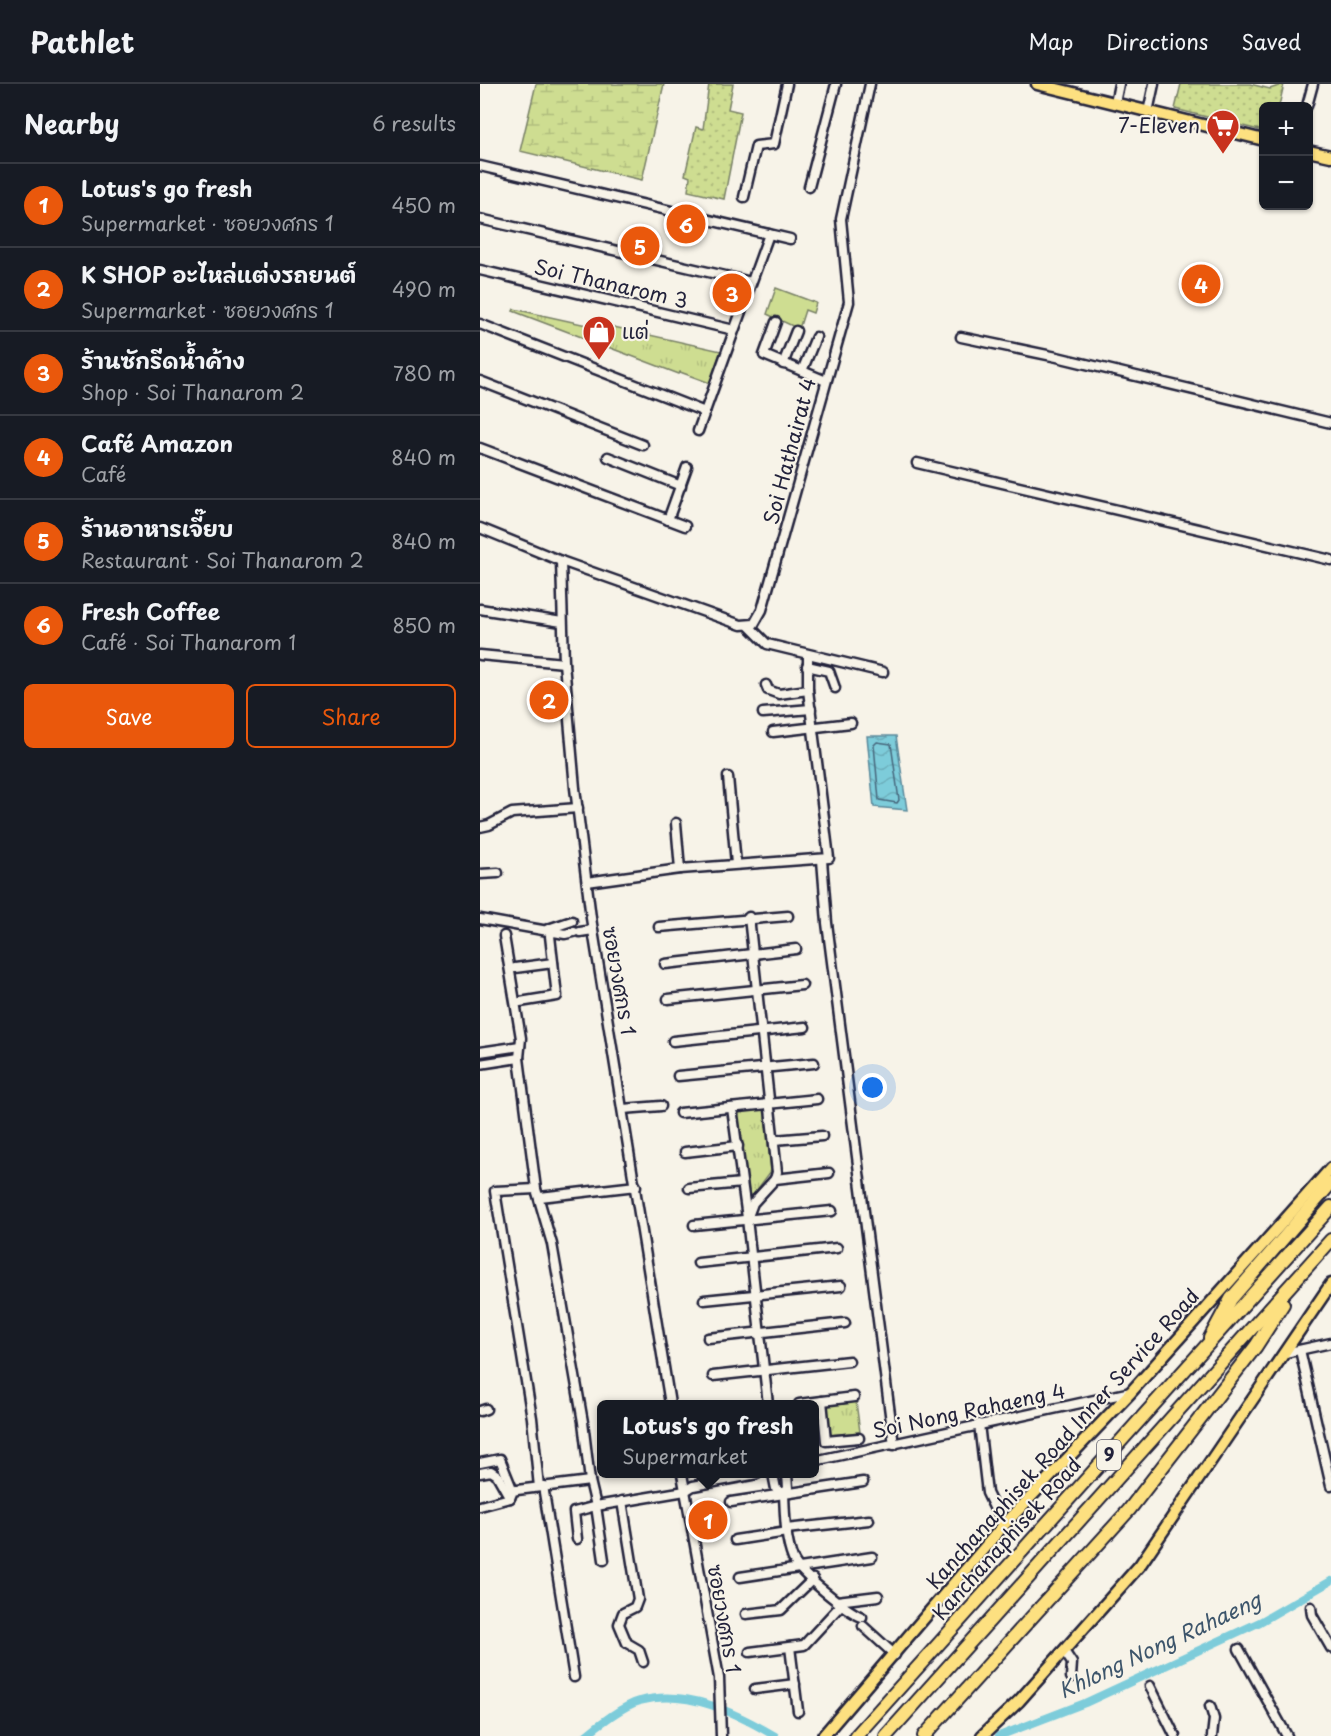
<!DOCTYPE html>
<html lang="en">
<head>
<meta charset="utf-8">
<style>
  body { margin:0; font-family:"Playpen Sans","Playpen Sans Thai",sans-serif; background:#242831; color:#f1f3f6 }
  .controls { position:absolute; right:18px; top:18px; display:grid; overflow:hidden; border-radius:9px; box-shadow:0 2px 4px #0004 }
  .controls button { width:54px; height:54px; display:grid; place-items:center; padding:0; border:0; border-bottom:2px solid #363941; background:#171b24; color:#f1f3f6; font:30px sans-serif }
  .you { position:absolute; left:393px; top:1004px; width:21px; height:21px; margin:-15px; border:4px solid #fff; border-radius:50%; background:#1a73e8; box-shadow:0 0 0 9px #1a73e833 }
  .badge { display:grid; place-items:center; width:39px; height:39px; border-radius:50%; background:#ea580c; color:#fff; font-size:20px; font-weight:700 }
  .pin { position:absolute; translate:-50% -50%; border:3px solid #fff; box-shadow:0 2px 6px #0006 }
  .popup { position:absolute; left:117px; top:1316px; width:222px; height:78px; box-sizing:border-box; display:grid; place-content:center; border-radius:9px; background:#171b24; filter:drop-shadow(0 2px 4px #0005); font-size:20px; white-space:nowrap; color:#9ea1a6 }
  .popup b { font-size:22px; color:#f1f3f6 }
  .popup::after { content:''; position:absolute; left:50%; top:100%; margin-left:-12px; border:12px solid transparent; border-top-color:#171b24 }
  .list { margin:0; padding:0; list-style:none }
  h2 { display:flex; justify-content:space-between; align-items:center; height:78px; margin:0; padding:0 24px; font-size:26px }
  h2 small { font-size:20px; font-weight:400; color:#9ea1a6 }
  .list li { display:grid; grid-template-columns:39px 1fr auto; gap:18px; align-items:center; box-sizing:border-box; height:84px; padding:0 24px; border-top:2px solid #363941 }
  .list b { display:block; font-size:22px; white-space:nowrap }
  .list p { margin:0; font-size:20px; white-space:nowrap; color:#9ea1a6 }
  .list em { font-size:20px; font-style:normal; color:#9ea1a6 }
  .actions { display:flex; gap:12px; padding:18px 24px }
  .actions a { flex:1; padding:14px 0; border:2px solid #ea580c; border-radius:9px; text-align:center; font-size:21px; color:#ea580c }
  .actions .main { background:#ea580c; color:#fff }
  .map { position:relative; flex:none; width:851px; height:1652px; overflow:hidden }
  header { display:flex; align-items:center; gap:36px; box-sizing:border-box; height:84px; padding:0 30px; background:#171b24; border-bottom:2px solid #363941 }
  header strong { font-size:28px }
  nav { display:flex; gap:33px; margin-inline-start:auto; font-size:21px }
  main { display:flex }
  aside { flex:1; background:#171b24 }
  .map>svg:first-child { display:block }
  .grass { fill:url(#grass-dots); stroke:#788066; stroke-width:1.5 }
  .wetland { fill:url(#wetland-marsh); stroke:#788066; stroke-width:1.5 }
  .park { fill:url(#park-tufts); stroke:#788066; stroke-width:1.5 }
  .garden { fill:#cedd91; stroke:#788066; stroke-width:1.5 }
  .water { fill:url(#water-waves); stroke:#59889a; stroke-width:1.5 }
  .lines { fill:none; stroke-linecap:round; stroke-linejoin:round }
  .shore { stroke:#46667b; stroke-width:1.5 }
  .canal { stroke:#7dccda; stroke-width:8 }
  .minor-casing { stroke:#22223b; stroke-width:13 }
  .major-casing { stroke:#22223b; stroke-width:15 }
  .highway-casing { stroke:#22223b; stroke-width:16 }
  .minor { stroke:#f7f3e8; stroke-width:8 }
  .major { stroke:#fde080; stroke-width:10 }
  .highway { stroke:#fde080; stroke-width:12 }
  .labels { text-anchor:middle; stroke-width:4.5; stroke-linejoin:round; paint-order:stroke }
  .shield { fill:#f7f3e8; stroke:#62616f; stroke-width:1.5 }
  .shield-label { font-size:18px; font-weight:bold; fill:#22223b }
  .poi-label { font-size:20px; fill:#22223b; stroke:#f7f3e8; text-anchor:end }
  .street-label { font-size:20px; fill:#22223b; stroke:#f7f3e8 }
  .water-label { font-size:21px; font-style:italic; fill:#3d556b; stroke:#f7f3e8 }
</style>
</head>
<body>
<header>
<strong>Pathlet</strong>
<nav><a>Map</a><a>Directions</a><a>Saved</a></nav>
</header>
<main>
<aside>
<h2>Nearby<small>6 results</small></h2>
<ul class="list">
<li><span class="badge">1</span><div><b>Lotus's go fresh</b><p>Supermarket · ซอยวงศกร 1</p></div><em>450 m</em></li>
<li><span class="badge">2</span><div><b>K SHOP อะไหล่แต่งรถยนต์</b><p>Supermarket · ซอยวงศกร 1</p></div><em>490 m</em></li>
<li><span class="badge">3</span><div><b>ร้านซักรีดน้ำค้าง</b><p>Shop · Soi Thanarom 2</p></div><em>780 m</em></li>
<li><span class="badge">4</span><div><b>Café Amazon</b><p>Café</p></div><em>840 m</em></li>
<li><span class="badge">5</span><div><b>ร้านอาหารเจี๊ยบ</b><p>Restaurant · Soi Thanarom 2</p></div><em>840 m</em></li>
<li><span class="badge">6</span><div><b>Fresh Coffee</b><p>Café · Soi Thanarom 1</p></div><em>850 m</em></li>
</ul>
<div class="actions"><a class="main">Save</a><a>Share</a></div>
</aside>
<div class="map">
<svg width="851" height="1652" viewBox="0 0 851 1652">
  <defs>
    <pattern id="grass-dots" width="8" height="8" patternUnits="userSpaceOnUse" patternTransform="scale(1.5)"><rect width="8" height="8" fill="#cedd91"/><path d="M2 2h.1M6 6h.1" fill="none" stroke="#b1bd7e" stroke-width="1.8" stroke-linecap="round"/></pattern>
    <pattern id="wetland-marsh" width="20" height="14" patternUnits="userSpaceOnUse" patternTransform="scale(1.5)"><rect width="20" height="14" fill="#cedd91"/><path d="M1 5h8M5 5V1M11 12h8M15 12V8" fill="none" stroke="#b1bd7e"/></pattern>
    <pattern id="park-tufts" width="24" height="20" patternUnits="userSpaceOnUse" patternTransform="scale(1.5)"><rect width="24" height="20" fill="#cedd91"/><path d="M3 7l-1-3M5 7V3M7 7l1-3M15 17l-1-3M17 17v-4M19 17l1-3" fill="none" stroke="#b1bd7e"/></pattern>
    <pattern id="water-waves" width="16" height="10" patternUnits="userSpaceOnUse" patternTransform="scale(1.5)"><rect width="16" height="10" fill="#7dccda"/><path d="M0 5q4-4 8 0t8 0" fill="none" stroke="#6cafbc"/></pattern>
  </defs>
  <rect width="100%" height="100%" fill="#f7f3e8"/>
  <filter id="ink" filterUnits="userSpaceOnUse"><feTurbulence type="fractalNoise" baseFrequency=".0167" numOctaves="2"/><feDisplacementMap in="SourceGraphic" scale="12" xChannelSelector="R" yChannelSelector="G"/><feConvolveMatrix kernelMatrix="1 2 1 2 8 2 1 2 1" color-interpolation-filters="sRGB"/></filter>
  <g filter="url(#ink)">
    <g class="grass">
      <path d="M229 0H253L248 25 261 28 244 115 208 107 210 93 205 91 216 43 223 45Z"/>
      <path d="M701 0H770L790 5 804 0 799 22H784L783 47 695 25Z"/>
    </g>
    <path class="wetland" d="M56 0H184L162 96 40 67Z"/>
    <g class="park">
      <path d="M34 225 120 244 125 241 241 267 230 299 200 288 199 290 33 227Z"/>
      <path d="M284 1024 291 1087 273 1111H267L257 1028Z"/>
      <path d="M376 1318 380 1348 350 1351 347 1321Z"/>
    </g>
    <path class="garden" d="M296 204 336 219 333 229 325 226 319 245 287 230Z"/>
    <path class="water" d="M387 652H416L427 726 394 723Z"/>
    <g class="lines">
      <path class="shore" d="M397 658 411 660 419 716 417 719 399 716 394 661Z"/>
      <g class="canal">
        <path d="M105 1652C118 1641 144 1621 160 1617 207 1604 256 1629 295 1652"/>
        <path d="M519 1652 605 1619 780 1538 851 1497"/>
      </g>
      <g class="minor-casing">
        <g id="minor">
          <path d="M635 19 639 0"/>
          <path d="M827 22 833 0"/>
          <path d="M668 28 674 0"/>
          <path d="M0 82 310 155"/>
          <path d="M329 103 356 0"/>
          <path d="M264 113 276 62 294 60 307 0"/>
          <path d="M0 135 271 198"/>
          <path d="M0 186 254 246"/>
          <path d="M296 238 284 271 346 297"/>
          <path d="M0 240 225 328"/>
          <path d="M481 253 577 273 851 339"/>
          <path d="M303 280 316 247"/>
          <path d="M322 287 336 253"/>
          <path d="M0 297 163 361"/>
          <path d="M218 347 289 150"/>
          <path d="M0 364 205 442"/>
          <path d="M128 373 201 402"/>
          <path d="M437 379 851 476"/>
          <path d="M188 436 207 383"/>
          <path d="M0 444 81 477 261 541 274 540 282 526 369 218 361 135 390 0"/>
          <path d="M81 477 84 579 95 704 111 834 190 1320"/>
          <path d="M0 525 82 538"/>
          <path d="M269 542 287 560 403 588"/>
          <path d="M0 571 84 579"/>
          <path d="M327 582 349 587 355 604"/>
          <path d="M286 601 288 606 299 610 328 606"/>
          <path d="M283 629 331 625"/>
          <path d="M293 648 371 639"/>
          <path d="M248 693 256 780"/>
          <path d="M196 739 200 785"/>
          <path d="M0 743 9 741 32 729 98 724"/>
          <path d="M342 776 347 839 414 1361"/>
          <path d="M0 790 18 789"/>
          <path d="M107 798 200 785 349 774 328 606V571"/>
          <path d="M269 833 297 1088 295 1095 273 1119 267 1135 288 1320"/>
          <path d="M0 835 85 850 94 848"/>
          <path d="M179 843 308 832"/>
          <path d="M68 845 92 837"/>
          <path d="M100 848 113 846"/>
          <path d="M24 852 41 954 39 974 56 1105 72 1160 103 1338 110 1397"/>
          <path d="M185 880 316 865"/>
          <path d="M35 884 73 879"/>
          <path d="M188 915 322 901"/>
          <path d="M40 918 77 912 70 852 73 847"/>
          <path d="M193 957 325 943"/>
          <path d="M0 968 40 962"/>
          <path d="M0 980 39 974"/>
          <path d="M198 992 334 979"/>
          <path d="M252 1024 267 1134"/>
          <path d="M143 1025 181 1022"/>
          <path d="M200 1029 337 1015"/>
          <path d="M294 1056 342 1052"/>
          <path d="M205 1068 258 1062"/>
          <path d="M295 1095 349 1089"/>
          <path d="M209 1104 262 1099"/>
          <path d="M56 1105 15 1107 52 1334 59 1403"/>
          <path d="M60 1113 156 1102"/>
          <path d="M214 1141 352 1127"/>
          <path d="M218 1179 357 1164"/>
          <path d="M224 1216 361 1202"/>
          <path d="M228 1254 365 1239"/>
          <path d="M820 1266 851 1402"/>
          <path d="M805 1269 851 1259"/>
          <path d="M233 1292 369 1277"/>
          <path d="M342 1317 346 1357 379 1354"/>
          <path d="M319 1320 374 1313"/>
          <path d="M0 1327 6 1325"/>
          <path d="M499 1340 507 1409 523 1442"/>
          <path d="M334 1377 651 1308"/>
          <path d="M0 1379 20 1375 33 1407"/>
          <path d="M0 1389 11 1387 17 1391 30 1414"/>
          <path d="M202 1390 239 1594 241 1652"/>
          <path d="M293 1390 296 1405 303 1409"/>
          <path d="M307 1390 308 1404 304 1410C305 1431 305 1455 313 1475 319 1489 368 1528 382 1533"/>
          <path d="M63 1402 94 1593"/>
          <path d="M142 1417 158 1515 155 1523 143 1529 139 1540 147 1559 159 1566 163 1578"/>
          <path d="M251 1418 383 1398"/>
          <path d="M0 1422 30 1414 33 1407 37 1406 110 1397 116 1422 205 1407 213 1402 277 1390"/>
          <path d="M306 1445 389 1436"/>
          <path d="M97 1455 94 1428 116 1422 124 1476"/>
          <path d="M255 1456 307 1448"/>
          <path d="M260 1493 392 1473"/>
          <path d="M357 1517 398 1512"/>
          <path d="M831 1523 832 1531 851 1564"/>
          <path d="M266 1530 301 1526 333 1495"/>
          <path d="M383 1542 415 1571"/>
          <path d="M310 1563 318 1627"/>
          <path d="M759 1565 807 1652"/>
          <path d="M584 1567 592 1579 591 1593"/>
          <path d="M270 1568 324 1561 361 1521"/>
          <path d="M670 1602 695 1652"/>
          <path d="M275 1605 315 1600"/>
          <path d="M730 1622 734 1635 732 1652"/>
        </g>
      </g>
      <g class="major-casing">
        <g id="major">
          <path d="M557 0 784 56"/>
          <path d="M828 67 851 72"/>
          <path d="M343 1652 523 1442 651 1308 851 1084"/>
          <path d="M502 1652 539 1617 660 1481 851 1200"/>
        </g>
      </g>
      <g class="highway-casing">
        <g id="highway">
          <path d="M730 1254 751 1215 851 1099"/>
          <path d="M376 1652 851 1123"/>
          <path d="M406 1652 851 1156"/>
          <path d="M444 1652 649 1426 776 1262 803 1220"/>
        </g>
      </g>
      <use href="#minor" class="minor"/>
      <use href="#major" class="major"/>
      <use href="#highway" class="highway"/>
    </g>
  </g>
  <defs>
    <g id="supermarket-pin" transform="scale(1.725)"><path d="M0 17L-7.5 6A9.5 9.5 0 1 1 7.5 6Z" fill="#c8321e" stroke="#f7f3e8"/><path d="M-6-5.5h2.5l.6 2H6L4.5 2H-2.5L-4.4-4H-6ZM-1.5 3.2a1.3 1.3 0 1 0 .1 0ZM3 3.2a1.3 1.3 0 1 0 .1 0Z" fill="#fff"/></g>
    <g id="shop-pin" transform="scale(1.725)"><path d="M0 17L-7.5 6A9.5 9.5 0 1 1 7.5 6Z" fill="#c8321e" stroke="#f7f3e8"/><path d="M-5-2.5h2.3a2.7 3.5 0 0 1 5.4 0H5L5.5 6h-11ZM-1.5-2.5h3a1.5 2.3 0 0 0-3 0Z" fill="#fff"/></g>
  </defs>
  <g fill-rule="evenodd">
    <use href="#supermarket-pin" x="743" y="42"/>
    <use href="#shop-pin" x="119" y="248"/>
  </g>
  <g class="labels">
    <rect class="shield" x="617" y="1356" width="24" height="30" rx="4.5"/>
    <g class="shield-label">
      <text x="629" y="1377">9</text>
    </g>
    <g class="poi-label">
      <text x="720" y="49">7-Eleven</text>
      <text x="142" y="255" text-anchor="start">แต่</text>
    </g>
    <g class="street-label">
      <text transform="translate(131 200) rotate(13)" y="7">Soi Thanarom 3</text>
      <text transform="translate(310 367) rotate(-75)" y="7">Soi Hathairat 4</text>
      <text transform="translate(139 897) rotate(80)" y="7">ซอยวงศกร 1</text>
      <text transform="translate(489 1327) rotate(-12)" y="7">Soi Nong Rahaeng 4</text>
      <text transform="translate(583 1355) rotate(-48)" y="7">Kanchanaphisek Road Inner Service Road</text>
      <text transform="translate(527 1455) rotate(-48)" y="7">Kanchanaphisek Road</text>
      <text transform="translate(244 1535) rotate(80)" y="7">ซอยวงศกร 1</text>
    </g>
    <g class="water-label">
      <text transform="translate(680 1562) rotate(-25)" y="7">Khlong Nong Rahaeng</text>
    </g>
  </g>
</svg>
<div class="controls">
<button>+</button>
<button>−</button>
</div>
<div class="you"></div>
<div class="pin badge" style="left:228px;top:1436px">1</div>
<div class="popup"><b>Lotus's go fresh</b>Supermarket</div>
<div class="pin badge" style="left:69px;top:616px">2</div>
<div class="pin badge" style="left:252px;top:209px">3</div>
<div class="pin badge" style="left:721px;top:200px">4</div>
<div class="pin badge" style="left:160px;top:162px">5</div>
<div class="pin badge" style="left:206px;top:140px">6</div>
</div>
</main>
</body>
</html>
